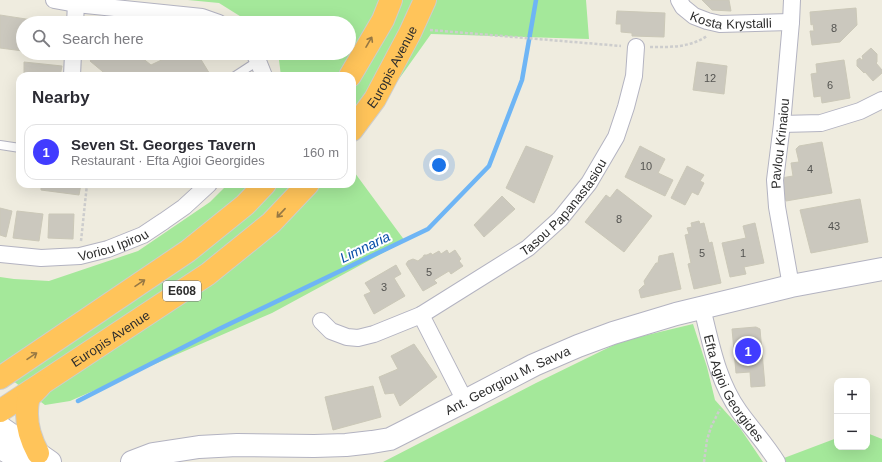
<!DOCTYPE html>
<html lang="en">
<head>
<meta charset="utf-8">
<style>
  body { margin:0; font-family:Helvetica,sans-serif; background:#f7f7f7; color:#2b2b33 }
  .controls { position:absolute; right:12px; bottom:12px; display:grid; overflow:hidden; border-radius:8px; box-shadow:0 4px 16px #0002 }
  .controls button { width:36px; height:36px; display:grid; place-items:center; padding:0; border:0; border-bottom:1px solid #e1e1e2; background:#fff; color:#2b2b33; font:20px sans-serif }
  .you { position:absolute; left:439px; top:165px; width:14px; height:14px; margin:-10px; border:3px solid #fff; border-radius:50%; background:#1a73e8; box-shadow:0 0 0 6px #1a73e833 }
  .badge { display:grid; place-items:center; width:26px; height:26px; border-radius:50%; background:#413cff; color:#fff; font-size:13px; font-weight:700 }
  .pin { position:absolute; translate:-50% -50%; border:2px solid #fff; box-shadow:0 1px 4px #0006 }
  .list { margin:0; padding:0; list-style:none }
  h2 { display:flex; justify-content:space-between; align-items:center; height:52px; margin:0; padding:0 16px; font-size:17px }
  h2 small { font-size:13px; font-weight:400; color:#7c7c81 }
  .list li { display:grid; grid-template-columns:26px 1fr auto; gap:12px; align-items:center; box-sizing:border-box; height:56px; margin:0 8px 8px; padding:0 8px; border:1px solid #e1e1e2; border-radius:12px }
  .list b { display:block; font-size:15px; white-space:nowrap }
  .list p { margin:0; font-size:13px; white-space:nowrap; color:#7c7c81 }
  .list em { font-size:13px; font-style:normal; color:#7c7c81 }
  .icon { flex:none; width:22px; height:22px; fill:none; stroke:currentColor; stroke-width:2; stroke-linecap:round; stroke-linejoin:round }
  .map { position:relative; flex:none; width:882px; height:462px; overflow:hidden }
  .search { position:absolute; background:#fff; box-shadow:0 4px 16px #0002; left:16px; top:16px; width:340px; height:44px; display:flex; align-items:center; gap:10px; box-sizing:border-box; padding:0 14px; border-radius:22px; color:#7c7c81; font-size:15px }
  .panel { position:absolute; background:#fff; box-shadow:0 4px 16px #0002; left:16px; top:72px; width:340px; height:116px; border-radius:12px }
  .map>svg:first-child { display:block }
  .green { fill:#a4e89a }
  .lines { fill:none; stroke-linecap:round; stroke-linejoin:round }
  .stream { stroke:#6eb5f5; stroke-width:4.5 }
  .building { fill:#cbc8be; stroke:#cbc8b8 }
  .lane-casing { stroke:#b3b3c1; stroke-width:10 }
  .street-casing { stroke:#b3b3c1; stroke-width:18 }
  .secondary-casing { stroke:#b3b3c1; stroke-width:24 }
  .highway-casing { stroke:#cdcdcd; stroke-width:24 }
  .path { stroke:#cdcdcd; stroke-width:2.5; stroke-dasharray:3 2; stroke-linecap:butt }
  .lane { stroke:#fff; stroke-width:8 }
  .street { stroke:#fff; stroke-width:16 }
  .secondary { stroke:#fff; stroke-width:22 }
  .highway { stroke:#ffc45a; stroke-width:22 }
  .oneway { stroke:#967844 }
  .labels { text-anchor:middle; stroke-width:4; stroke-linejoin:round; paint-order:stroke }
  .number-label { font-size:11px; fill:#545451 }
  .shield { fill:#fff; stroke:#6c6c6c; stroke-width:1 }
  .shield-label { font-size:12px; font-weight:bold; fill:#2d2d2d }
  .street-label { font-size:13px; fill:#2d2d2d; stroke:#fff }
  .water-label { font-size:14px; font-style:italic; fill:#074ea8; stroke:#fff }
</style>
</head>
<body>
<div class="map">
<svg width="882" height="462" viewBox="0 0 882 462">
  <rect width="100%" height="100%" fill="#efecdf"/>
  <g class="green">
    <path d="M188 0H586L589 39 431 34 352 145V76H281L279 60 275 53H349V23H251L219 3Z"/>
    <path d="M352 169 405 241 272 313 70 401 45 405 0 371V277L14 279 49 281 138 251 210 202 228 184H352Z"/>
    <path d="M693 324 707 367 715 400 740 428 763 462H383L536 383 622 341Z"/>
    <path d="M867 433 882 439V462H786L784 458 837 438V447H867Z"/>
  </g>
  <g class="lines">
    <path class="stream" d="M78 401 219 329 428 229 489 166 522 80 536 0"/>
  </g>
  <g class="building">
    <path d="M702 0H729L731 11 712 10Z"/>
    <path d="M856 8 857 25 840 42 812 45 810 31H814L813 24 811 25 810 12Z"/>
    <path d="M617 11 665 13 664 37 632 36V33L621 32V24H616Z"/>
    <path d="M0 15 39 21V23H23V51L0 48Z"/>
    <path d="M871 48 877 54V62L876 63 882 70V73L873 81 865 72 864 73 857 66V60L860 58 861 60 863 59 862 56Z"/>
    <path d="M97 53H136L151 65 176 53H197L211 76H108L90 61Z"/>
    <path d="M844 60 850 98 822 103 821 96 814 97 811 74 817 73 816 64Z"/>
    <path d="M24 62 62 66 60 76H24Z"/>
    <path d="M697 62 727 66 724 94 693 90Z"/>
    <path d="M822 142 832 193 786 201 781 178 793 176 791 163 799 162 796 149 799 146Z"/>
    <path d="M526 146 553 156 534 203 506 188Z"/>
    <path d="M640 146 665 159 658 173 673 180 665 196 625 177Z"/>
    <path d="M687 166 704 175 700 181 704 183 698 195 692 192 685 205 671 198Z"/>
    <path d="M41 184H81L79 195 41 190Z"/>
    <path d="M617 189 652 216 624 252 585 222 606 195 610 198Z"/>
    <path d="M502 196 515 209 484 237 474 225Z"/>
    <path d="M860 199 868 242 811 253 800 210Z"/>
    <path d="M0 208 12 211 6 237 0 235Z"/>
    <path d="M17 211 43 214 39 241 13 238Z"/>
    <path d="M49 214H74L73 239 48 238Z"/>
    <path d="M699 221 700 224 704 223 709 243 712 242 721 283 694 289 688 264 691 263 685 235 689 234 687 228 692 227 691 223Z"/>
    <path d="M755 223 764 263 744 267 746 274 730 277 722 243 746 238 743 226Z"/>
    <path d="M447 250 449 254 455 250 461 259 459 261 463 266 451 274 449 271 434 280 437 283 423 291 406 264 408 261 413 259 418 261 423 257 424 255H427L431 253 432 255 439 251 441 254Z"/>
    <path d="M673 253 681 289 641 298 639 290 643 286 645 285 644 281 656 263H658L659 256Z"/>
    <path d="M396 265 401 274 394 278 405 296 374 314 364 295 371 292 365 283Z"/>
    <path d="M756 327 760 329 765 386 751 387 750 372 736 373 732 329Z"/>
    <path d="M414 344 437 377 400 406 394 393 385 394 379 377 398 369 391 356Z"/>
    <path d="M373 386 381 417 333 430 325 397Z"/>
  </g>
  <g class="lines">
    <g class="lane-casing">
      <g id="lane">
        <path d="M235 76 258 61"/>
        <path d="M0 145 20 148"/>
      </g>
    </g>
    <g class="street-casing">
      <g id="street">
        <path d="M54 0 76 4 202 17 219 23"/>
        <path id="s1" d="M679 0 683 7 694 16 707 21 720 24 791 22"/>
        <path d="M75 23 76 4"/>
        <path d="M254 53 258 61 264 76"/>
        <path d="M72 76 73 53"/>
        <path d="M782 124 821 123 860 111 882 100"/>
        <path id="s2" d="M0 254 41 258 80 256 108 249 143 235 164 221 184 207 209 184"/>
        <path id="s3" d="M791 286 777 207 775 180 782 124 791 22 792 0"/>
        <path id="s4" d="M702 308C711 343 717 380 739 411 751 428 766 444 777 462"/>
        <path d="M421 315 465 401"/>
        <path id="s5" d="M321 321 331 331 347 337 358 338 374 334 421 315 528 248 560 219 589 183 616 137 626 107 634 76 636 47"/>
      </g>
    </g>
    <g class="secondary-casing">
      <g id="secondary">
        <path d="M0 427 50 462"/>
        <path d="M0 447 23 462"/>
        <path id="s6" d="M132 462 153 454 199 447 237 445 314 446 346 445 372 442 390 439 465 401 534 365 578 346 613 333 676 314 791 286 882 269"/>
      </g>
    </g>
    <g class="highway-casing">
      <g id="highway">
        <path d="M350 76 383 20 391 0"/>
        <path id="s7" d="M352 130 375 99 410 33 425 0"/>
        <path d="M0 378 188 251 245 205 265 184"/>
        <path id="s8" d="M0 411 208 274 271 223 308 184"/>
        <path d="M38 453C31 440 27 429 27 414 27 409 27 403 29 398 31 394 37 390 40 386"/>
      </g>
    </g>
    <g class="path">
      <path d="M430 30 621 46"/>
      <path d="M650 47C670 47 689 48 707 36"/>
      <path d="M81 241 87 184"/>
      <path d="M704 462 707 440 711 427 720 409"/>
    </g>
    <use href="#lane" class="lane"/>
    <use href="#street" class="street"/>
    <use href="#secondary" class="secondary"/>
    <use href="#highway" class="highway"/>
  </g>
  <defs><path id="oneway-shaft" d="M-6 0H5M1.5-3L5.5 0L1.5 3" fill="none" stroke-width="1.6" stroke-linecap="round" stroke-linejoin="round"/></defs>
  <g class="oneway">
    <use href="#oneway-shaft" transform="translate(369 42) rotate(-60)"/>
    <use href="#oneway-shaft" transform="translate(281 213) rotate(133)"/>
    <use href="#oneway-shaft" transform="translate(140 283) rotate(-34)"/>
    <use href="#oneway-shaft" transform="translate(32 356) rotate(-34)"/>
  </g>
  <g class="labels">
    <g class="number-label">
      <text x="834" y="32">8</text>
      <text x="710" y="82">12</text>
      <text x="830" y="89">6</text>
      <text x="646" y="170">10</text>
      <text x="810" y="173">4</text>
      <text x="619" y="223">8</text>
      <text x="834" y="230">43</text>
      <text x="702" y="257">5</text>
      <text x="743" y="257">1</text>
      <text x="429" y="276">5</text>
      <text x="384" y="291">3</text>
    </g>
    <rect class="shield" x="163" y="281" width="38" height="20" rx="3"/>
    <g class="shield-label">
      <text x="182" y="295">E608</text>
    </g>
    <g class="street-label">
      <text dy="5" stroke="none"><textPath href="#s1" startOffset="60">Kosta Krystalli</textPath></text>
      <text dy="5" stroke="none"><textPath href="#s7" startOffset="75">Europis Avenue</textPath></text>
      <text dy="5" stroke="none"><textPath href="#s3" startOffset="144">Pavlou Krinaiou</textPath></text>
      <text dy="5" stroke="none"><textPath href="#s5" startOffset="290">Tasou Papanastasiou</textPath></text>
      <text dy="5" stroke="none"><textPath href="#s2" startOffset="115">Voriou Ipirou</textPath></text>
      <text dy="5" stroke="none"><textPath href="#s8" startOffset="132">Europis Avenue</textPath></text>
      <text dy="5" stroke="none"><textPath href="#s6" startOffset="392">Ant. Georgiou M. Savva</textPath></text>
      <text dy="5" stroke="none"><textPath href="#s4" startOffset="87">Efta Agioi Georgides</textPath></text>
    </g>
    <g class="water-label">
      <text transform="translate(365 247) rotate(-26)" y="5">Limnaria</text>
    </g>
  </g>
</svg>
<div class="controls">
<button>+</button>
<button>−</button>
</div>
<div class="you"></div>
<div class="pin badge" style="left:748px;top:351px">1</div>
<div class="search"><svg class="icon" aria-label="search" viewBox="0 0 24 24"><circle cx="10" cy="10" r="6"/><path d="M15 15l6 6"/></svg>Search here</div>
<section class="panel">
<h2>Nearby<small></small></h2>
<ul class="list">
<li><span class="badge">1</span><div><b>Seven St. Georges Tavern</b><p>Restaurant · Efta Agioi Georgides</p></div><em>160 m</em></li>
</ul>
</section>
</div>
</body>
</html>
